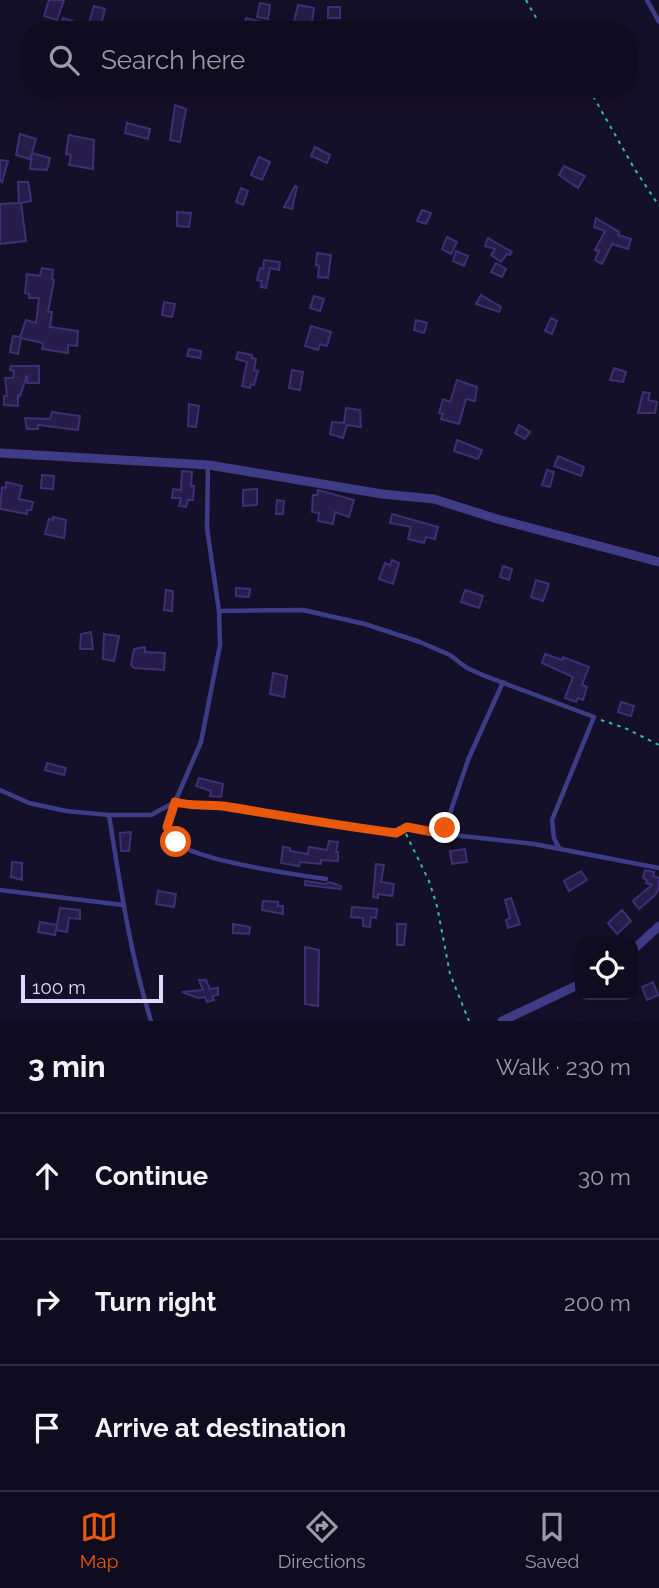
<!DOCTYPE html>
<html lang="en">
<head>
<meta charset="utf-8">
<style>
  body { margin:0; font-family:Raleway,sans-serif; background:#1e1a2c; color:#f1f3f6 }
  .controls { position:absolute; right:21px; bottom:21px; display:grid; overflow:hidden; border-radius:14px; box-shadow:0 4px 18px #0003 }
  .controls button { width:63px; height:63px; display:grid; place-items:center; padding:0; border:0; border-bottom:2px solid #302c3d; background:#100c1f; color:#f1f3f6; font:35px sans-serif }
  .scale { position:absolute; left:21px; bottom:18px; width:142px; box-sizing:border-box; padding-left:7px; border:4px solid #ddd9ff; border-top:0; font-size:19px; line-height:24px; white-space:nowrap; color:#ddd9ff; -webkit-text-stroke:5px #151029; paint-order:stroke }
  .stop { position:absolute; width:21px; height:21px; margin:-16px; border:5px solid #ea580c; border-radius:50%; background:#fff }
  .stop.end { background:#ea580c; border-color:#fff; box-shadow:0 2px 7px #0008 }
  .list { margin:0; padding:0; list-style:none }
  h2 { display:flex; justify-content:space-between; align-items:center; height:91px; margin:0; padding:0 28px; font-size:30px }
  h2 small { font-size:23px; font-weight:400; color:#9c9ba4 }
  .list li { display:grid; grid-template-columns:46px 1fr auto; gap:21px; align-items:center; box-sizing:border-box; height:126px; padding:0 28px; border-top:2px solid #302c3d }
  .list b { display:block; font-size:26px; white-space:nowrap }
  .list em { font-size:23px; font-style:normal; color:#9c9ba4 }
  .icon { flex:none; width:38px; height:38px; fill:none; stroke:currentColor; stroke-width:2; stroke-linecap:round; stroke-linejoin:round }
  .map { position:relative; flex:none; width:659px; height:1021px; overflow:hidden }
  .search { position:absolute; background:#100c1f; box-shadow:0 4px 18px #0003; left:21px; right:21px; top:21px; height:77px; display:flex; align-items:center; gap:18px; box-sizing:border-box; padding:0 24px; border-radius:28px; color:#9c9ba4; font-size:26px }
  .sheet { height:469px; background:#100c1f }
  nav { display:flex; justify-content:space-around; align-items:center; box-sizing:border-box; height:98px; border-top:2px solid #302c3d; background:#100c1f; font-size:19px; color:#9c9ba4 }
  nav a { display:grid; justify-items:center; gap:4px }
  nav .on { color:#ea580c }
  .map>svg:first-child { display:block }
  .building { fill:#261d4a; stroke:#3d2f75; stroke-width:2 }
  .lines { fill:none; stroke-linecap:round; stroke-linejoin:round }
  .path { stroke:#31bab1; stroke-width:2; stroke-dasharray:3.5 5; stroke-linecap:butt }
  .service { stroke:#3f3c87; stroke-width:4.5 }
  .minor { stroke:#3f3c87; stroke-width:9 }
  .route { stroke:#ea580c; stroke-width:9 }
</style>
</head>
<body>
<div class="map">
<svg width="659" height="1021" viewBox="0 0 659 1021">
  <rect width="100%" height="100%" fill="#151029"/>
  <g class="building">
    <path d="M49 0H64L57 20 44 16Z"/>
    <path d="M260 3 270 5 268 19 257 17Z"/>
    <path d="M298 5 314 8 312 22 319 24 317 30H292Z"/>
    <path d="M94 6 105 9 101 25 97 23 94 30H60L63 18 88 26Z"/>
    <rect x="328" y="7" width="12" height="11"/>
    <path d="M246 18 262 22 260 30H243Z"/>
    <path d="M175 105 186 109 180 142 170 140Z"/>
    <path d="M127 123 150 129 148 139 125 133Z"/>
    <path d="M20 134 36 139 30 159 16 155Z"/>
    <path d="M69 135 94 140 93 169 69 165 71 155 66 154Z"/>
    <path d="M315 147 330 155 327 163 311 156Z"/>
    <path d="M32 153 50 158 47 170 30 169Z"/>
    <path d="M259 157 270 162 262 180 251 175Z"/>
    <path d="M0 160 8 161 2 182 0 181Z"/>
    <path d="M564 166 585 176 578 188 559 175Z"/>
    <path d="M18 182H28L30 192 31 201 21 203 26 241 0 244V204L19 203Z"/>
    <path d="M295 186 297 187 292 209 284 207Z"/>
    <path d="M241 188 248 191 243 205 236 202Z"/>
    <path d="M422 210 431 213 426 224 417 221Z"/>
    <path d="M177 212 191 213 189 227 177 226Z"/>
    <path d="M596 218 619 232 618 235 631 239 628 249 612 244 602 264 595 260 599 251 595 250 605 231 594 227Z"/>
    <path d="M447 237 457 242 451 254 442 249Z"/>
    <path d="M488 238 512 252 510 255 507 254 501 262 491 255 495 249 485 246Z"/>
    <path d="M456 251 468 256 464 266 453 261Z"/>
    <path d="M317 253 331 255 328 278 318 277 319 266 316 265Z"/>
    <path d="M264 260 280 262 279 270 270 268 266 288 261 287 262 281 257 280 260 268 263 269Z"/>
    <path d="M496 263 506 269 502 277 491 272Z"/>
    <path d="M42 268 53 270 52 279 54 280 48 312H52L50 327 78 331 77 346 68 345V353L42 349 43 343 21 338 18 354 10 352 13 336 20 337 26 320 36 323 39 298H29V294L25 293 27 274 40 276Z"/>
    <path d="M481 295 501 307 499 312 476 304Z"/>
    <path d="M314 296 324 299 320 311 310 308Z"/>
    <path d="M164 302 175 304 172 317 162 315Z"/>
    <path d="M551 318 557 321 552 334 545 331Z"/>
    <path d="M416 320 427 323 424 333 414 330Z"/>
    <path d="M311 326 331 332 327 346 320 344 318 350 305 346Z"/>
    <path d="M189 349 201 351 200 358 187 356Z"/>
    <path d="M238 352 252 355V358L256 359 254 370 258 371 254 385 251 384 250 388 242 386 247 362 236 359Z"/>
    <path d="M11 366H39V383H27V375L20 396 18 395V406L4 405V396H7L5 378H13L14 371 10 370Z"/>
    <path d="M614 368 626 372 623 382 610 380Z"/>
    <path d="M292 370 303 372 300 390 289 388Z"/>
    <path d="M457 380 477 387 475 401 466 399 459 424 441 419 443 414 439 413 443 399 450 402Z"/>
    <path d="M643 392 650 393 648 400 657 402 655 413H638Z"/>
    <path d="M189 404 199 406 196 427 188 426Z"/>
    <path d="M346 408 360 410 361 427 347 425 343 438 330 434 332 422 344 423Z"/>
    <path d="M52 412 80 416 78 430 38 425V429H27L25 418 50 419Z"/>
    <path d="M519 425 530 432 525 439 515 433Z"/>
    <path d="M457 440 482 450 478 459 454 451Z"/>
    <path d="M558 456 584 467 581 476 554 466Z"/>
    <path d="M547 470 554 472 550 487 542 485Z"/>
    <path d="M182 471 192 472 191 486H194L193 500H188L186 507 179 506 181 498H172L173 489 181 490Z"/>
    <path d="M42 475 54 476 53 489 41 488Z"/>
    <path d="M6 482 22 486 19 499 33 502 31 510H27V514L0 509 2 487 6 488Z"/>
    <path d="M257 489V505L243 506V490Z"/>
    <path d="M318 490 354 500 349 517 335 512 333 524 318 521 319 513 312 512 313 495H317Z"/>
    <path d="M277 500 284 501 283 514H276Z"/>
    <path d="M392 514 438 527 435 539 426 537 424 543 408 539 411 527 390 523Z"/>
    <path d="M53 517 66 520 64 538 45 534 49 519 53 520Z"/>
    <path d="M392 560 399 563 393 584 379 579 385 563 390 565Z"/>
    <path d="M503 566 512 569 509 580 500 577Z"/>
    <path d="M536 580 549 584 543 601 531 597Z"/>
    <path d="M236 588 250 589 249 597 236 596Z"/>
    <path d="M166 590 173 591 172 611 164 610Z"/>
    <path d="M465 590 483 596 479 608 461 602Z"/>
    <path d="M91 632 93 649H80L81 634Z"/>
    <path d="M104 634 119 636 114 661 103 659Z"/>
    <path d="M145 647V652L165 653 164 670 134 668 131 665 134 649Z"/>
    <path d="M545 654 562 660 563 657 589 667 582 685 587 687 583 700 578 698 576 702 565 698 573 677 542 663Z"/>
    <path d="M273 673 287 676 284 697 270 694Z"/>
    <path d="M621 702 634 706 631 716 618 712Z"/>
    <path d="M47 763 66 768 64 775 45 770Z"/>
    <path d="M199 778 223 784 221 797 210 796 211 791 196 786Z"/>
    <path d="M131 832 129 851H121L120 833Z"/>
    <path d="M329 841 338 842 336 852H338V861L321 860V864L300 862 299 866 281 863 283 847 290 848V851L308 854 309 847 327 850Z"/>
    <path d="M465 849 467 862 452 864 450 851Z"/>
    <path d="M12 862 22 863V880L11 877Z"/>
    <path d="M376 864 384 865 381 882 394 884 392 896 378 894V898L373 897Z"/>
    <path d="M645 870 654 872 653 876 659 878V888L655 895 639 909 633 901 652 885 646 883 647 880 643 878Z"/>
    <path d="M581 871 587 880 569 891 564 881Z"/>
    <path d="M305 881 325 884 330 882 341 886 340 889 305 885Z"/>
    <path d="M158 891 176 894 174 907 156 904Z"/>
    <path d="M511 898 520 924 508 928 506 920 510 918 505 900Z"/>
    <path d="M263 901 278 902V906H283V914L262 910Z"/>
    <path d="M352 907 377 909 376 918 371 917 370 927 363 926V918L351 917Z"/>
    <path d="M60 908 80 910V919L69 918 67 932 56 930Z"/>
    <path d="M622 910 631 921 617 934 608 923Z"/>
    <path d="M40 922 57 925 55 935 38 932Z"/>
    <path d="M233 924 250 927 249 934 233 933Z"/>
    <path d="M397 924H406L404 945H397Z"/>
    <path d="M305 947 319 950 318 1006 305 1004Z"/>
    <path d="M199 980H206L210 989 218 988V995L212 996 214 1000 207 1002 205 997 198 998 182 992 203 990Z"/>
    <path d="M653 982 658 995 647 1000 642 987Z"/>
  </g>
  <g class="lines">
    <g class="path">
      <path d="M526 0 543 30"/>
      <path d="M589 89 634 168 659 206"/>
      <path d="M601 720 625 728 659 745"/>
      <path d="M406 834 429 881 437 906 450 974 469 1021"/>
    </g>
    <g class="service">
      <path d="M647 0 659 22"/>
      <path d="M208 466 207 528 219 611 220 645 201 742 175 802 192 807 226 806 285 818 377 830 396 833 407 827 453 835 534 844 659 868"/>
      <path d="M219 611 303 610 365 624 420 642 450 655 467 668 485 676 594 717 552 820 554 838 559 848"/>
      <path d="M0 790 29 803 66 811 109 815H151L175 802 167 827C169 831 171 837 175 841 191 860 298 875 326 879"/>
      <path d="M109 815C120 884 130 954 151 1021"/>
      <path d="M439 833 445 828 468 760 503 682"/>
      <path d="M0 890 123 905"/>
    </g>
    <g class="minor">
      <path d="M0 453 209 465 382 494 434 499 497 519 659 562"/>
      <path d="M633 950 659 926"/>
      <path d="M502 1021 580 984"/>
    </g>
  </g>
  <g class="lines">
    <path class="route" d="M176 842 167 827 175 802C194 807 211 804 229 807 285 816 340 826 396 833L407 827 438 833 445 828"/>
  </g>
</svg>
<div class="controls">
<button><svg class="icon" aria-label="locate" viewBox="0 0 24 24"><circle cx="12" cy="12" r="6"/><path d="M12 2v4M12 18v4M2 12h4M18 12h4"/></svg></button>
</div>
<div class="scale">100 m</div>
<div class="stop" style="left:176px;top:842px"></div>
<div class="stop end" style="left:445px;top:828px"></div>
<div class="search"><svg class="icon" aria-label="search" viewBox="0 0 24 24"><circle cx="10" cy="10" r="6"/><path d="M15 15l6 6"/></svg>Search here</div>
</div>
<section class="sheet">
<h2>3 min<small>Walk · 230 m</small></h2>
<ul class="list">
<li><svg class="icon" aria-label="ahead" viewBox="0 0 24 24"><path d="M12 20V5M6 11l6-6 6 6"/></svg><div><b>Continue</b></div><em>30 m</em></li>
<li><svg class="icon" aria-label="right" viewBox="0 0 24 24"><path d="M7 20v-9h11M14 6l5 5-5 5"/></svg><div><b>Turn right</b></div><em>200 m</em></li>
<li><svg class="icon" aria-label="arrive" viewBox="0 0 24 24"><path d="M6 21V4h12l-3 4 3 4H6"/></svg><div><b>Arrive at destination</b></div></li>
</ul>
</section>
<nav>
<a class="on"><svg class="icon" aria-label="map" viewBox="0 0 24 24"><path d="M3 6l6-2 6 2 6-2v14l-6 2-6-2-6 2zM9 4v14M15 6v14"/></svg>Map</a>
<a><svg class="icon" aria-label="directions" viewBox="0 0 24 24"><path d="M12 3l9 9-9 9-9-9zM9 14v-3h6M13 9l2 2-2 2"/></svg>Directions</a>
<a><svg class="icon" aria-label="saved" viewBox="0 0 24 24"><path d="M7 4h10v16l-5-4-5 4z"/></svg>Saved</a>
</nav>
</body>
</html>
